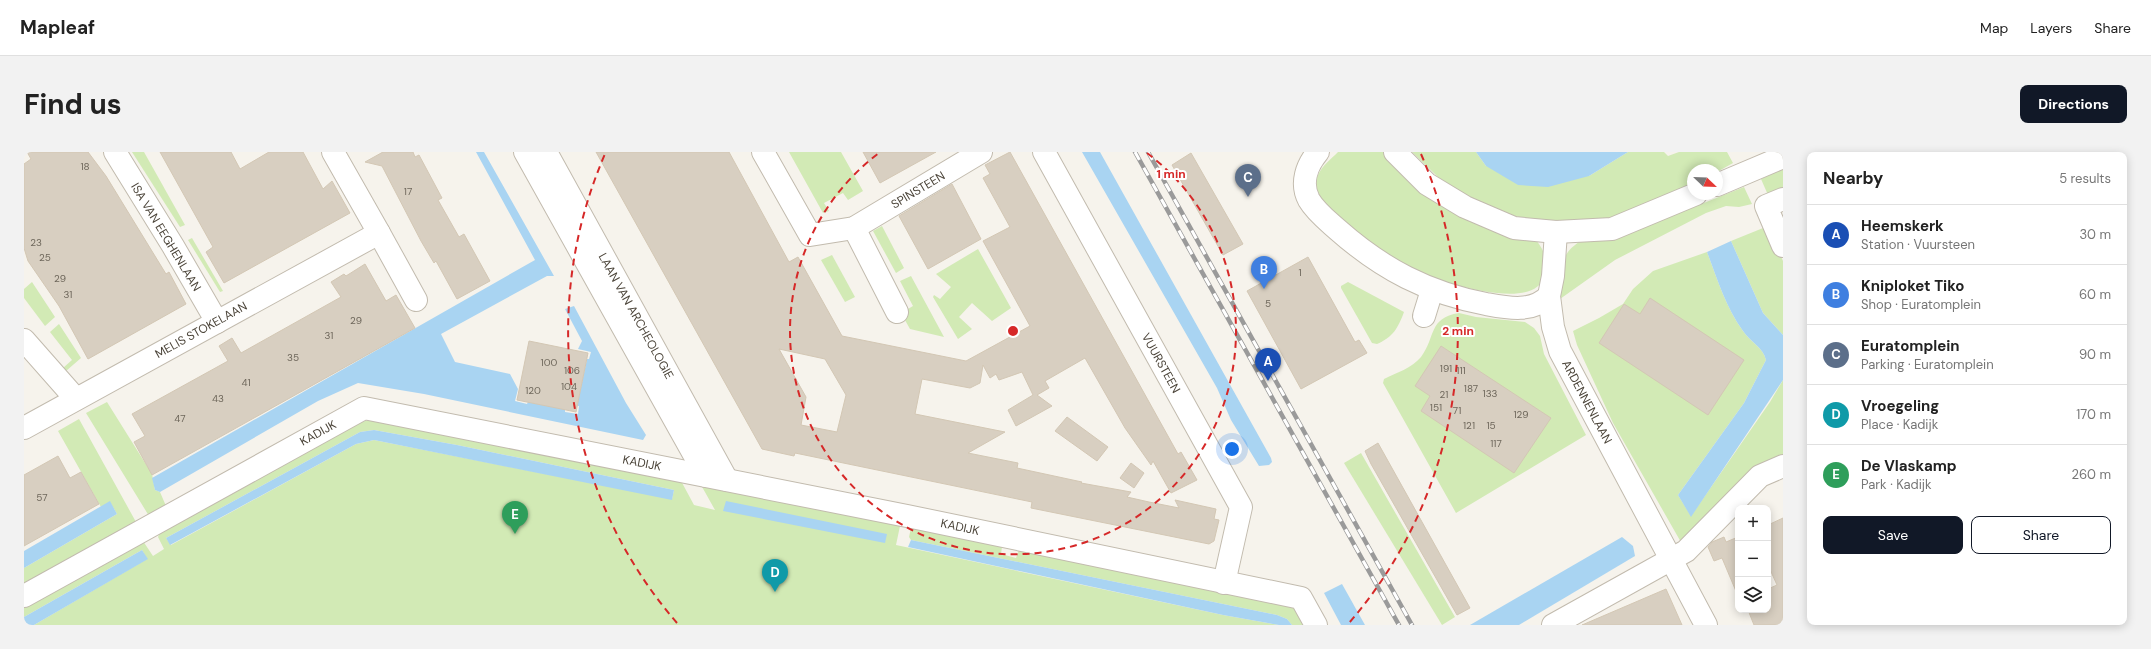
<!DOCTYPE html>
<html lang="en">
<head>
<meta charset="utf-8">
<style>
  body { margin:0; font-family:"DM Sans",sans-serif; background:#f2f2f2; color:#222 }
  .controls { position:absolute; right:12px; bottom:12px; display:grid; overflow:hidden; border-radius:8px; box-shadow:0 2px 10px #0003 }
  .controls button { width:36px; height:36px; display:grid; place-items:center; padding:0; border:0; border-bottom:1px solid #e0e0e0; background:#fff; color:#222; font:20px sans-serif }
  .compass { position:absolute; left:1663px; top:12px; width:36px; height:36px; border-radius:50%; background:#fff; box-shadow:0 2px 10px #0003; rotate:113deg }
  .you { position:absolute; left:1208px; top:297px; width:14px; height:14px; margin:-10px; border:3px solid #fff; border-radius:50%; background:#1a73e8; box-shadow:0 0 0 6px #1a73e833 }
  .badge { display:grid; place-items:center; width:26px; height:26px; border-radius:50%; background:#111827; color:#fff; font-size:13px; font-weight:700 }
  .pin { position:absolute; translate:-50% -33px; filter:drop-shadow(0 1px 2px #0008) }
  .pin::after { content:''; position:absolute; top:21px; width:14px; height:12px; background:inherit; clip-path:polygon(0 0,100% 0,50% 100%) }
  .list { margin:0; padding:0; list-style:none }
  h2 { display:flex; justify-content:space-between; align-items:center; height:52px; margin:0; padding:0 16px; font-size:17px }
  h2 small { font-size:13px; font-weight:400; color:#767676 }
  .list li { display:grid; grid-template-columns:26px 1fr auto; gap:12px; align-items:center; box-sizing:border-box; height:60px; padding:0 16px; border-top:1px solid #e0e0e0 }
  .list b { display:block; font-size:15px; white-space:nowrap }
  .list p { margin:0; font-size:13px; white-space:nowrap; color:#767676 }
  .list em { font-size:13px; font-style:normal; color:#767676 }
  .actions { display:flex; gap:8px; padding:12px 16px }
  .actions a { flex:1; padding:9px 0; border:1px solid #111827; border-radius:8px; text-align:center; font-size:14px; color:#111827 }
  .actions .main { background:#111827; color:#fff }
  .icon { flex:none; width:22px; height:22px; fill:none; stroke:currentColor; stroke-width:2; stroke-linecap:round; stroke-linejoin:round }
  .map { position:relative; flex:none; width:1759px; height:473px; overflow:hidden; border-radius:8px }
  header { display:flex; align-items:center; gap:24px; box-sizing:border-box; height:56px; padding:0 20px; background:#fff; border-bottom:1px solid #e0e0e0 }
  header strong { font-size:19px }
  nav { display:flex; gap:22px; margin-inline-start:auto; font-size:14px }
  .intro { display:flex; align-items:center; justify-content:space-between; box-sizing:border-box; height:96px; padding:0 24px }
  h1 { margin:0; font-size:28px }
  .button { padding:10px 18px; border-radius:8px; background:#111827; color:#fff; font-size:14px; font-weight:700 }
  main { display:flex; gap:24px; padding:0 24px }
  aside { flex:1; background:#fff; border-radius:8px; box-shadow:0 2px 10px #0003 }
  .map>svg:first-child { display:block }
  .green { fill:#d2eab5; fill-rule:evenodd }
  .water { fill:#a9d4f2 }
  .building { fill:#d8cfc1; stroke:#d3c7b4; fill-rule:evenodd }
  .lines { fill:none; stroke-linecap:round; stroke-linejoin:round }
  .minor-casing { stroke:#c2bbae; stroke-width:24 }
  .minor { stroke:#fff; stroke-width:22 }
  .rail-casing { stroke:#9a9a9a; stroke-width:4.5 }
  .rail { stroke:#fff; stroke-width:3; stroke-dasharray:9; stroke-linecap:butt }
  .ring { fill:none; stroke:#d62828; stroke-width:2; stroke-dasharray:7 5 }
  .labels { text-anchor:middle; stroke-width:4; stroke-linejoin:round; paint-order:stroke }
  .number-label { font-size:10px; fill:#6e675b }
  .street-label { font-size:12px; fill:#4b4439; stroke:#fff }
  .centre { fill:#d62828; stroke:#fff; stroke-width:2 }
  .ring-label { font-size:12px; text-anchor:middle; font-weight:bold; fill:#d62828; stroke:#fff; stroke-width:4; stroke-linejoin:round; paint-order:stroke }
</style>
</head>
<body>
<header>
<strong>Mapleaf</strong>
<nav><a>Map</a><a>Layers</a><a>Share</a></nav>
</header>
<div class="intro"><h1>Find us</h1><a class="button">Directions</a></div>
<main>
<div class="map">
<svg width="1759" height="473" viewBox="0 0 1759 473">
  <rect width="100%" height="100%" fill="#f6f3ec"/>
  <g class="green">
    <path d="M108 0H120L161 73 156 75Z"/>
    <path d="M765 0H817L839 39 824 48 819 41 800 51 805 59 799 61Z"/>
    <path d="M1314 0H1364L1512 88C1522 100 1523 109 1520 124 1512 161 1416 130 1395 120 1371 109 1352 95 1331 79 1318 68 1283 43 1294 23 1298 14 1307 7 1314 0Z"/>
    <path d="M1388 0H1452L1462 14 1565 24 1604 0H1640L1644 4 1655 0H1703L1709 11 1693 20V18H1669V32L1603 62 1567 71 1514 70 1480 61 1448 47 1414 25Z"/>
    <path d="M1759 17V41L1744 43 1737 27Z"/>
    <path d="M1720 35 1728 52 1715 55 1702 54 1682 61 1591 108 1536 147C1538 120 1532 104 1558 88L1627 72Z"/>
    <path d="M858 74 880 116 872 121 849 79Z"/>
    <path d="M1744 74 1759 109V183L1739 161 1707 89Z"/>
    <path d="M168 86 199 139 196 140 164 88Z"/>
    <path d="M954 97 987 156 968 169 948 151 935 165 948 177 934 187 909 145 910 143 916 147 927 135 912 122Z"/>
    <path d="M1683 100C1693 126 1702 156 1719 179 1726 190 1739 195 1742 208L1720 251 1654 343 1667 364 1746 250 1759 228V306L1662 399 1589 271 1553 193 1549 179 1575 166 1599 152 1609 137 1629 119Z"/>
    <path d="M808 103 831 145 821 150 797 108Z"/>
    <path d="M887 124 920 185 886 177 877 161 889 154 876 129Z"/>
    <path d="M8 130 31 165 21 174 0 146V137Z"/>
    <path d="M1324 130 1380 160C1374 176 1369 185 1353 192L1348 191 1317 136V134Z"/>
    <path d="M1435 161 1452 165 1501 170 1510 176 1516 184 1520 202 1562 283 1432 361 1359 231 1360 227C1372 221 1388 216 1397 205 1412 185 1404 166 1435 161Z"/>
    <path d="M35 172 57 206 42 219 39 216 48 208 26 180Z"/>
    <path d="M83 250 128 322 131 338 136 340 142 354 125 364 62 261Z"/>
    <path d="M55 267 112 370 0 434V416L93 362 86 350 77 355 34 279Z"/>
    <path d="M347 268 656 327 670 353 691 358 677 333 876 374 872 393 1199 463 1255 473H10L123 407 118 398 0 465V455L119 389 129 404 140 397 134 385 137 378 336 270ZM350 278 433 293 650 338 648 347 350 288 332 292 147 393 142 386 336 280Z"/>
    <path d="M1337 301 1431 465 1418 473 1320 311Z"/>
    <path d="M887 376 978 395 977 402 992 406 995 398 1262 453 1273 458 1282 473H1268L1263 467 1253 463 887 388 885 385Z"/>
  </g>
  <g class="water">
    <path d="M452 0H460L530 124H523L417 182 431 210 486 222 494 237 491 249 503 252 504 250 541 257V260L554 262 555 254H553L563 207H565L567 200 554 197 558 189 541 157 550 154 602 251 622 283 619 288 400 242 334 231 294 249 136 340 131 338 128 326 511 108Z"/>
    <path d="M1058 0H1076L1247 306 1248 310 1245 313 1235 314 1207 268 1193 236Z"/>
    <path d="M1452 0H1604L1565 24 1524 35 1494 33 1462 14Z"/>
    <path d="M1707 89 1739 161 1759 183V228L1667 365 1654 343 1720 251 1742 208C1739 195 1726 190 1719 179 1702 156 1693 126 1683 100Z"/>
    <path d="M350 278 433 293 650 338 648 348 350 288 332 292 146 393 142 386 336 280Z"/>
    <path d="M86 349 93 362 0 416V399Z"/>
    <path d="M702 349 863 382 861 391 699 359Z"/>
    <path d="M1598 385 1609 394 1611 404 1495 473H1446Z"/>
    <path d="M887 388 1253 463 1263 467 1268 473H1255L1199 463 884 395Z"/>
    <path d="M118 398 124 407 10 473H0V465Z"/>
    <path d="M1318 432 1341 473H1317L1300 441Z"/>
  </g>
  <g class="building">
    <path d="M3 0H64L82 24 142 122 145 120 162 152 64 207 35 154 4 109 0 96V12L7 7Z"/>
    <path d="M136 0H207L216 17 245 0H279L299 37 308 29 326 61 200 131 182 100 189 95Z"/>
    <path d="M359 0H389L391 5 395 3 418 46 414 48 435 85 440 82 466 129 433 147 412 109 410 111 397 89 358 14 341 10Z"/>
    <path d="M572 0H705L765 110 774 105 818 184 942 209 1006 174 959 89 986 75 959 26 966 22 961 13 986 0 1154 302 1157 300 1173 328 1147 341 1129 309 1127 313 1101 276 1061 206 1021 229 1025 236 1013 243 1028 254 992 274 984 258 1009 243 998 220 975 228 972 222 966 226 959 213 956 231 946 236 898 227 891 262 981 280 944 301 994 311 993 316 1058 330 1057 331 1107 340 1103 345 1125 350 1155 356 1151 348 1192 357 1190 367 1195 368 1190 389 1185 392 1007 356 1008 350 771 301 770 304 738 297ZM755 197 801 207 822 243 813 280 777 273 782 245Z"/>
    <path d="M839 0H912L856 31Z"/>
    <path d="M1167 1 1219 92 1199 103 1148 13Z"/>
    <path d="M928 32 957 87 904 117 875 64Z"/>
    <path d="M1284 105 1331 190 1335 188 1343 201 1277 237 1223 139Z"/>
    <path d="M341 112 362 149 372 143 391 176 128 323 110 290 121 284 108 262 204 209 195 194 208 186 217 201 317 145 307 130 320 122 322 124Z"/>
    <path d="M1626 146 1720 208 1684 263 1575 191 1600 152 1616 162Z"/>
    <path d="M505 189 564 201 552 260 493 248Z"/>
    <path d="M1417 194 1527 266 1490 321 1397 259 1406 244 1391 234Z"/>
    <path d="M1043 265 1084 295 1073 309 1031 279Z"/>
    <path d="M1354 291 1446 456 1433 463 1347 312 1341 299Z"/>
    <path d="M34 304 46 326 57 320 75 352 0 394V323Z"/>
    <path d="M1107 311 1120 321 1110 336 1096 326Z"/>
    <path d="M1759 366V473H1730L1724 458H1744V437L1753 433 1744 413V373Z"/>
    <path d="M1700 385 1702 390 1714 385V444L1698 406 1690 409 1684 395 1688 390Z"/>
    <path d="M1642 437 1658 473H1558Z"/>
  </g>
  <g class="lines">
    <g class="minor-casing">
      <g id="minor">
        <path d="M91 0 149 94 193 170"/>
        <path d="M501 0 682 324"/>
        <path d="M522 0 703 328"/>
        <path d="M739 0 786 83 830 76 957 0"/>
        <path d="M1020 0 1217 355 1200 431"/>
        <path d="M1294 0C1283 13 1276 31 1285 48 1292 60 1304 69 1314 78 1358 117 1404 141 1462 152 1484 156 1508 161 1525 144"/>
        <path d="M1371 0 1403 32 1441 55 1490 76 1532 80 1588 77 1672 42"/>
        <path d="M1693 33 1759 5"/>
        <path d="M1759 47 1742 54 1759 94"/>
        <path d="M830 76 873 160"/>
        <path d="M1532 80 1529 124 1525 144 1529 175 1536 199 1682 473"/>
        <path d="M355 81 392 148"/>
        <path d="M1400 164 1408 138"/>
        <path d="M0 188 52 247"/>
        <path d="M0 276 355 81 309 0"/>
        <path d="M0 444 340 256 883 364 1277 446 1292 473"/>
        <path d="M1529 473 1662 399 1736 324 1759 314"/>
      </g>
    </g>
    <use href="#minor" class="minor"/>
    <g class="rail-casing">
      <g id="rail">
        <path d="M1111 0 1375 473"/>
        <path d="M1124 0 1388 473"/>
      </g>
    </g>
    <use href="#rail" class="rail"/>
  </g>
  <g class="ring">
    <path d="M1123 1A223 223 0 1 1 855 1"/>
    <path d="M653 471A445 445 0 0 1 581 2M1397 2A445 445 0 0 1 1325 471"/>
  </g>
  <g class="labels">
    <g class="number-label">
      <text x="61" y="18">18</text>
      <text x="384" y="43">17</text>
      <text x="12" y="94">23</text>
      <text x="21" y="109">25</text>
      <text x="1276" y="124">1</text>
      <text x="36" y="130">29</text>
      <text x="44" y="146">31</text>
      <text x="1244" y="155">5</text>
      <text x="332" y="172">29</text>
      <text x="305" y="187">31</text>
      <text x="269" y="209">35</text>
      <text x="525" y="214">100</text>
      <text x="1422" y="220">191</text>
      <text x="548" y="222">106</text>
      <text x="1437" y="222">111</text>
      <text x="222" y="234">41</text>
      <text x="545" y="238">104</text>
      <text x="1447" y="240">187</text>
      <text x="509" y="242">120</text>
      <text x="1466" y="245">133</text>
      <text x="1420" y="246">21</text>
      <text x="194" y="250">43</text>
      <text x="1412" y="259">151</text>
      <text x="1433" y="262">71</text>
      <text x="1497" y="266">129</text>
      <text x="156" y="270">47</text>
      <text x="1445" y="277">121</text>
      <text x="1467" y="277">15</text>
      <text x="1472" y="295">117</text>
      <text x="18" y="349">57</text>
    </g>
    <g class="street-label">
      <text transform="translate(894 38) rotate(-31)" y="4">SPINSTEEN</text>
      <text transform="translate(142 85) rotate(59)" y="4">ISA VAN EEGHENLAAN</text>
      <text transform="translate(612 164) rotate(61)" y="4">LAAN VAN ARCHEOLOGIE</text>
      <text transform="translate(177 178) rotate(-29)" y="4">MELIS STOKELAAN</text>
      <text transform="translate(1137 211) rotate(61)" y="4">VUURSTEEN</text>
      <text transform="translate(1563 250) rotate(62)" y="4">ARDENNENLAAN</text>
      <text transform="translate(294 281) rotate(-29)" y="4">KADIJK</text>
      <text transform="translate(618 311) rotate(11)" y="4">KADIJK</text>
      <text transform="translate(936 375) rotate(12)" y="4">KADIJK</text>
    </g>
  </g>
  <circle cx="989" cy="179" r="6" class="centre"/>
  <g class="ring-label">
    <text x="1147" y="26">1 min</text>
    <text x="1434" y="183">2 min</text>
  </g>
</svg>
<div class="controls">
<button>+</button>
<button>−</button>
<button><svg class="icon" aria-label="layers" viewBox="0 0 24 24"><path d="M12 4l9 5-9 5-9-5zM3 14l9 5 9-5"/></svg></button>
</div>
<svg class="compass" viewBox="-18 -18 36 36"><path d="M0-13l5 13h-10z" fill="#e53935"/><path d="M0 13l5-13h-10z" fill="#767676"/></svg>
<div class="you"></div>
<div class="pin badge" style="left:1244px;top:229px;background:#1a4fb4">A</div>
<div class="pin badge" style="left:1240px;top:137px;background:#3f7fe0">B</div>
<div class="pin badge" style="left:1224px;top:45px;background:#5c6f8a">C</div>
<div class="pin badge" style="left:751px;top:440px;background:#0f9aa8">D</div>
<div class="pin badge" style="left:491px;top:382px;background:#2e9e5b">E</div>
</div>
<aside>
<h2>Nearby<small>5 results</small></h2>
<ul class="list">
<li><span class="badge" style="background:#1a4fb4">A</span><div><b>Heemskerk</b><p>Station · Vuursteen</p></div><em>30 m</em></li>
<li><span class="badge" style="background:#3f7fe0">B</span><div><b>Kniploket Tiko</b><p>Shop · Euratomplein</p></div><em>60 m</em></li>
<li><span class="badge" style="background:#5c6f8a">C</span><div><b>Euratomplein</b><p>Parking · Euratomplein</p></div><em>90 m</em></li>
<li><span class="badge" style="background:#0f9aa8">D</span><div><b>Vroegeling</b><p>Place · Kadijk</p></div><em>170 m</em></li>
<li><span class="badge" style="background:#2e9e5b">E</span><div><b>De Vlaskamp</b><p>Park · Kadijk</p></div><em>260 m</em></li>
</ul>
<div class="actions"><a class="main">Save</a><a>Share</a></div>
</aside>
</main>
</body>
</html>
